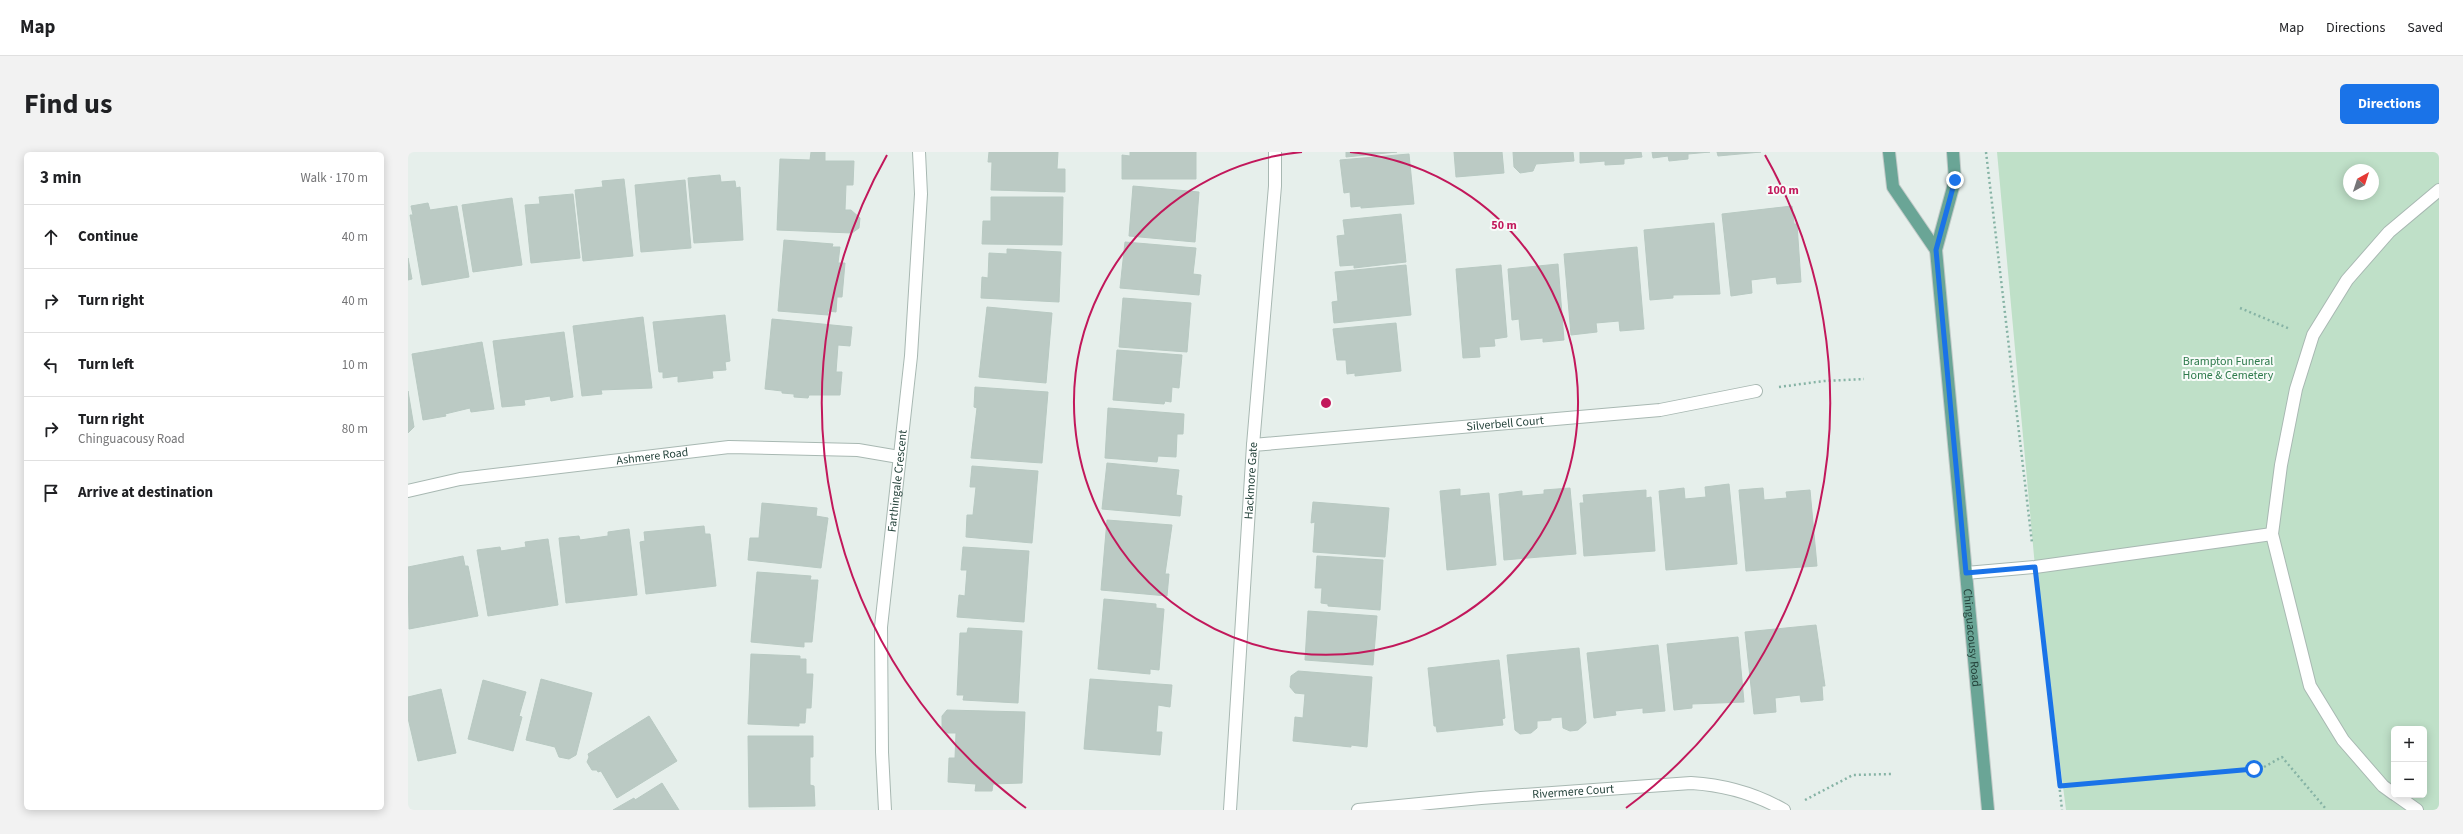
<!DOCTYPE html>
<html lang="en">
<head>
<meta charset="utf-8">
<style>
  body { margin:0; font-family:"Source Sans 3",sans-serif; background:#f2f2f2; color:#202124 }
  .controls { position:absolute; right:12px; bottom:12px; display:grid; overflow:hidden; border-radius:6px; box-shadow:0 2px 10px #0003 }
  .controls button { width:36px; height:36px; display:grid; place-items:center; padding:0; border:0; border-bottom:1px solid #e0e0e0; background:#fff; color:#202124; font:20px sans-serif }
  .compass { position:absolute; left:1935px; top:12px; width:36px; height:36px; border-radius:50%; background:#fff; box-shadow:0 2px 10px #0003; rotate:39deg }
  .stop { position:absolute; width:12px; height:12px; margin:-9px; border:3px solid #1a73e8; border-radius:50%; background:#fff }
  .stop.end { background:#1a73e8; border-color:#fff; box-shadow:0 1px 4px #0008 }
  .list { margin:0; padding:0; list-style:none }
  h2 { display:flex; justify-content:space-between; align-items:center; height:52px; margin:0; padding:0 16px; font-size:17px }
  h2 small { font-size:13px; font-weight:400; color:#757577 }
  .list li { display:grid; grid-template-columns:26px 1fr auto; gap:12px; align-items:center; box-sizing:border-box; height:64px; padding:0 16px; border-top:1px solid #e0e0e0 }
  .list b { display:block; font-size:15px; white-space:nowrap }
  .list p { margin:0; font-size:13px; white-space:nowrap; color:#757577 }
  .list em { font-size:13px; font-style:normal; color:#757577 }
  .icon { flex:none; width:22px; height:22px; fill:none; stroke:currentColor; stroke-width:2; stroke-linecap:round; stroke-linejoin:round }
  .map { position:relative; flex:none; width:2031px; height:658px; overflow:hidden; border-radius:6px }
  header { display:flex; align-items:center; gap:24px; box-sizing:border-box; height:56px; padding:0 20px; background:#fff; border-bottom:1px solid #e0e0e0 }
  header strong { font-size:19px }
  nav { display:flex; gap:22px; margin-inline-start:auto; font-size:14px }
  .intro { display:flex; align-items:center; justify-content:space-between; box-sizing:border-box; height:96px; padding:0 24px }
  h1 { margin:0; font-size:28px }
  .button { padding:10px 18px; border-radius:6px; background:#1a73e8; color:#fff; font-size:14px; font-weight:700 }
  main { display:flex; gap:24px; padding:0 24px }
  aside { flex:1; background:#fff; border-radius:6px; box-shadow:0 2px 10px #0003 }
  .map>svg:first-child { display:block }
  .green { fill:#bfe0c8; fill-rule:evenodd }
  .building { fill:#bbcac4; stroke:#b8c9c2 }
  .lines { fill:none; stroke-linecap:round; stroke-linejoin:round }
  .minor-casing { stroke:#a8b8b2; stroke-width:14 }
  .major-casing { stroke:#c2cac8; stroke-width:14 }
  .path { stroke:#86b3a5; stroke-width:2.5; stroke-dasharray:2 3; stroke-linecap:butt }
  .minor { stroke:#fff; stroke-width:12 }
  .major { stroke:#6aa596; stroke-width:12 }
  .route { stroke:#1a73e8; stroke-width:5 }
  .ring { fill:none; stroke:#c2185b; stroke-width:2 }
  .labels { text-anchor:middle; stroke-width:4; stroke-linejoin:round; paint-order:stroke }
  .park-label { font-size:12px; fill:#2d7a4b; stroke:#f7fbf9 }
  .street-label { font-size:12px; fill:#24423a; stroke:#f7fbf9 }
  .centre { fill:#c2185b; stroke:#f7fbf9; stroke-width:2 }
  .ring-label { font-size:12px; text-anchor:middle; font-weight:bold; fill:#c2185b; stroke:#f7fbf9; stroke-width:4; stroke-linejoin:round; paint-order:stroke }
</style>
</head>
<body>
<header>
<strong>Map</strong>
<nav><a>Map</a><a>Directions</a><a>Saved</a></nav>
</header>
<div class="intro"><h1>Find us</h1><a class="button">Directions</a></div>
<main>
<aside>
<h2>3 min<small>Walk · 170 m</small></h2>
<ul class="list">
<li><svg class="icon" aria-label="ahead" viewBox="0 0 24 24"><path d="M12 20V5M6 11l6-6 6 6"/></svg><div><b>Continue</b></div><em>40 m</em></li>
<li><svg class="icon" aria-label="right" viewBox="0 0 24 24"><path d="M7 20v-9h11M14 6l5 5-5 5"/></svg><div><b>Turn right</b></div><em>40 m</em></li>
<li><svg class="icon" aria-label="left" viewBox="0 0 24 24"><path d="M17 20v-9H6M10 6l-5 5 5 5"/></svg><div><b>Turn left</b></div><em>10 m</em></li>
<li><svg class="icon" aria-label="right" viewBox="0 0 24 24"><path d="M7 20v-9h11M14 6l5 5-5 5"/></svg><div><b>Turn right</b><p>Chinguacousy Road</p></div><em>80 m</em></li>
<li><svg class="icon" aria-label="arrive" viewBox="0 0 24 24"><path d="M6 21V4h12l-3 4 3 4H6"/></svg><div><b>Arrive at destination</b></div></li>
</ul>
</aside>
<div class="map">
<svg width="2031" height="658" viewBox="0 0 2031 658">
  <rect width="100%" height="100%" fill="#e6efeb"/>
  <path class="green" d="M1589 0H2031V658H1658L1627 415ZM1941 18H1965V42H1941ZM1986 577H2016V643H1986Z"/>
  <g class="building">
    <path d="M403 0H417V9H446L445 33H438L437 58H443L452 66 451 76 444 81 369 78 372 7 402 8Z"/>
    <path d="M581 0H650L649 17H657V40L583 38 584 10H580Z"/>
    <path d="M722 0H788V27H714V3L722 4Z"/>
    <path d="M938 0H989L938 5Z"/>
    <path d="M1046 0H1094L1096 21 1048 25Z"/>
    <path d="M1105 0H1165L1166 9 1128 12 1125 19 1112 21 1106 15Z"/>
    <path d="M1172 0H1233L1234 5 1216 7V12L1197 13V9L1172 11Z"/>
    <path d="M1244 0H1302L1280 2V7L1261 9 1260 4 1245 6Z"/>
    <path d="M1309 0H1353L1310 4Z"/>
    <path d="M1001 2 1006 52 953 56V54L943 55 942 40 936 41 932 8Z"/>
    <path d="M312 23 313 30 327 29 328 36 332 35 335 88 286 91 280 26Z"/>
    <path d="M216 27 225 104 175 109 167 38 195 35 194 29Z"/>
    <path d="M277 28 283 96 233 100 227 33Z"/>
    <path d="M725 34 791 40 787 90 721 84Z"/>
    <path d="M165 42 172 106 123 111 117 53 132 52 131 45Z"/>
    <path d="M583 45H655L654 93 574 92 575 69H583Z"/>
    <path d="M104 46 114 113 65 120 54 53Z"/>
    <path d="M20 51 22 58 49 54 61 125 14 133 2 63H5L3 54Z"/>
    <path d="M1384 54 1386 72H1389L1393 130 1369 132 1368 125 1343 128 1344 141 1323 144 1314 62Z"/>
    <path d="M993 62 998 110 946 116V113L932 114 929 84 937 83 935 68Z"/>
    <path d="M1306 71 1312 142 1265 143V146L1242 148 1236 78Z"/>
    <path d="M376 88 425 92 424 95H432L430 111H437L434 145H429L428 160 420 159V163L370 159Z"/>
    <path d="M717 90 788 96 785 122 793 123 791 143 712 136Z"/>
    <path d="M1229 95 1236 177 1212 179 1211 169 1188 171 1189 180 1163 183 1156 102Z"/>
    <path d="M599 97 653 100 651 150 573 146 574 125 580 126 581 101 599 102Z"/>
    <path d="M0 106 4 127 0 128Z"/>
    <path d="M1150 112 1156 188 1135 190V186L1113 188 1111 167 1104 168 1100 117Z"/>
    <path d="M998 113 1003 163 926 171 924 150 930 149 927 120Z"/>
    <path d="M1093 113 1099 185 1086 187 1087 194 1071 195 1072 205 1055 206 1048 117Z"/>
    <path d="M715 146 783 151 779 200 711 195Z"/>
    <path d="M579 155 644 161 638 231 571 225Z"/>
    <path d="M317 163 322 209 317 210 318 218 304 219 305 226 270 230V224L255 226V220H251L245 170Z"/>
    <path d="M235 165 244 236 193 238 194 242 174 244 165 174Z"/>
    <path d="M364 167 444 175 442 194 430 193 428 220H434L432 243H401L400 246 386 245V242L374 241V239L357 237Z"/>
    <path d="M988 171 993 219 947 224V221L939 222 938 208H929L925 177Z"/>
    <path d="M156 180 165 245 143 249 142 244 116 248 117 253 94 255 85 189Z"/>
    <path d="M74 190 86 257 63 260 62 256 37 262 38 264 15 268 4 202Z"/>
    <path d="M709 198 774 203 771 236 764 235 763 250 757 249 756 252 705 248Z"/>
    <path d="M567 235 640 240 634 311 563 306 569 256 566 255Z"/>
    <path d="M0 239 6 275 0 281Z"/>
    <path d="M700 256 776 262 775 282H769L768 305 750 304 749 310 697 306Z"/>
    <path d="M699 311 771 318 768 343 774 344 772 364 694 357Z"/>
    <path d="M564 314 630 319 624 391 558 385 559 363H565L568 335H562Z"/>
    <path d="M1321 332 1329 412 1258 418 1251 339 1276 336 1277 347 1298 345 1297 335Z"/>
    <path d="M1162 336 1168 402 1096 408 1091 342 1114 339V344L1136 342V338Z"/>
    <path d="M1355 336 1356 348 1379 346 1378 340 1402 338 1409 414 1338 419 1331 338Z"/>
    <path d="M1052 337V344L1081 341 1088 413 1039 418 1032 339Z"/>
    <path d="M1238 338V346L1243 345 1247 399 1176 404 1172 351H1176L1175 343Z"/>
    <path d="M905 350 981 356 977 405 905 400 907 370 903 371Z"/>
    <path d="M354 351 409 356 408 364 420 366 413 416 340 408 342 386H351Z"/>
    <path d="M699 368 764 373 757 422H761L759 444 693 438Z"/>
    <path d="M296 374 297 382H302L308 434 238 442 232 390 237 389 236 380Z"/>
    <path d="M221 377 229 443 158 451 151 386 171 384 172 388 200 384V380Z"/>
    <path d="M140 387 150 453 80 464 69 398 92 395 93 399 118 395 117 390Z"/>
    <path d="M555 395 621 399 616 470 549 465 551 443 557 444 559 418H553Z"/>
    <path d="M55 404 57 414H60L70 464 1 477 0 415Z"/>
    <path d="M909 404 975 408 972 458 920 454V452L913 451 914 436H907Z"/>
    <path d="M349 420 403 424 402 428H410L404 490H396V495L343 490Z"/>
    <path d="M696 447 748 452V456L756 457 751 518 742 517V522L690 517Z"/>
    <path d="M900 459 969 464 965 513 897 508Z"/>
    <path d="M1408 473 1417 534H1414L1415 548 1393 550 1392 543 1367 546 1368 560 1346 562 1337 480Z"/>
    <path d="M560 476 614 479 610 551 555 548 556 543H549L552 481H559Z"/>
    <path d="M1330 485 1336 550 1284 552V556L1266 558 1259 492Z"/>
    <path d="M1250 493 1257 559 1235 561V556L1207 559 1208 563 1186 566 1179 501Z"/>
    <path d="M1171 496 1178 571 1170 578 1162 579 1155 576 1154 565 1143 566V568L1129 569V576L1123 581 1112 582 1107 578 1099 503Z"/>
    <path d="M343 502 392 504V507H398V522H405L403 556H398L397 571H391V574L340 572Z"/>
    <path d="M1091 508 1097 566 1094 567 1095 573 1029 580 1028 574H1026L1020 516Z"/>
    <path d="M890 519 964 525 959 595 943 593V595L885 589 887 565 895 566 897 542 887 541 882 535 883 524Z"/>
    <path d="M133 527 184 541 168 603 161 607 151 605 147 595 118 588Z"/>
    <path d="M682 527 764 533 762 555 750 553 748 580H754L752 603 676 597Z"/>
    <path d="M75 528 118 540 111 564 114 565 105 599 60 587Z"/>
    <path d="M33 537 48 601 10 609 0 566V545Z"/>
    <path d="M539 558 617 560 614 631 585 632 584 639H567L568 632 540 630 541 606H547L548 581H539L534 575V564Z"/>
    <path d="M241 564 269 609 209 646 193 619 190 620 189 618H184L179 610 181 605 180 602Z"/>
    <path d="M340 584H405V605H402V633L406 634 407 654 341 655Z"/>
    <path d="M254 631 271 658H205L226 646 227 648Z"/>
  </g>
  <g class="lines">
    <g class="minor-casing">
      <g id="minor">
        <path id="s1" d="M845 293 1252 258 1348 239"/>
        <path id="s2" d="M0 339 52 327 321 295 450 298 491 305"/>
        <path d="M1558 421 1627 415 1864 382"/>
        <path d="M1986 642 1975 634 1935 588 1902 534 1864 382 1873 313 1888 237 1905 183 1939 128 1981 80 2031 38"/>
        <path d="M1988 643 2009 658"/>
        <path id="s3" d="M477 658 474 600 473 475 503 204 513 42 511 0"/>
        <path id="s4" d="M822 658 845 293 867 34V0"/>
        <path id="s5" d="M950 658 1073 646 1283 631C1317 633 1346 641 1376 658"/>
      </g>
    </g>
    <g class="major-casing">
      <g id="major">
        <path d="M1481 0 1485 35 1528 98"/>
        <path id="s6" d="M1545 0 1547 28 1528 98 1580 658"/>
      </g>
    </g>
    <g class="path">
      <path d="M1578 0 1624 391"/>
      <path d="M1832 156 1882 177"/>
      <path d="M1371 235 1416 229 1456 227"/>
      <path d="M1630 439 1654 658"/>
      <path d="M1652 634 1846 617 1856 615 1874 605 1918 657"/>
      <path d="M1397 648 1445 623 1485 622"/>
    </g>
    <use href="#minor" class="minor"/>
    <use href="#major" class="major"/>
  </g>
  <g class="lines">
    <path class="route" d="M1547 28 1528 98 1558 421 1627 415 1652 634 1846 617"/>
  </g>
  <g class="ring">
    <path d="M942 0A252 252 0 1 1 894 0"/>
    <path d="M618 656A504 504 0 0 1 479 3M1357 3A504 504 0 0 1 1218 656"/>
  </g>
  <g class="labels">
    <g class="park-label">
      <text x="1820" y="213">Brampton Funeral<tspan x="1820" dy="14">Home &amp; Cemetery</tspan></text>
    </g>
    <g class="street-label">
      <text dy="4" stroke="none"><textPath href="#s1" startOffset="253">Silverbell Court</textPath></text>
      <text dy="4" stroke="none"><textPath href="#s2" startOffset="247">Ashmere Road</textPath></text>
      <text dy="4" stroke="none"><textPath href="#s3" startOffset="330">Farthingale Crescent</textPath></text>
      <text dy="4" stroke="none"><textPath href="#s4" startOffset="330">Hackmore Gate</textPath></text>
      <text dy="4" stroke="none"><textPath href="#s6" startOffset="490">Chinguacousy Road</textPath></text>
      <text dy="4" stroke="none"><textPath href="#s5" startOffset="216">Rivermere Court</textPath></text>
    </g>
  </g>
  <circle cx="918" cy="251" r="6" class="centre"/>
  <g class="ring-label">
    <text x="1375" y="42">100 m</text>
    <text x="1096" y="77">50 m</text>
  </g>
</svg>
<div class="controls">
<button>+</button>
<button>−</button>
</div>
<svg class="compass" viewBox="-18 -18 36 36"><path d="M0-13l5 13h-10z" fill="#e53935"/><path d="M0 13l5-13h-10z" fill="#757577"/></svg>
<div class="stop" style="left:1846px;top:617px"></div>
<div class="stop end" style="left:1547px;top:28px"></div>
</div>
</main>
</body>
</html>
